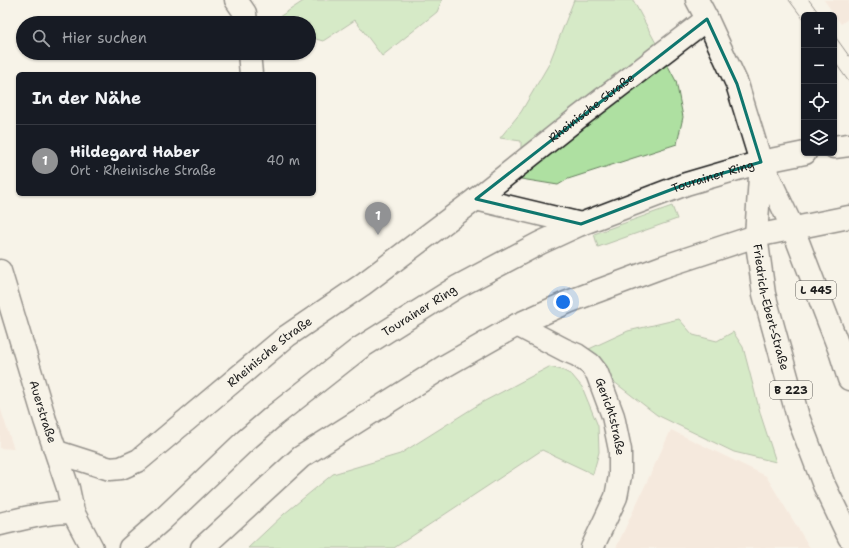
<!DOCTYPE html>
<html lang="de">
<head>
<meta charset="utf-8">
<style>
  body { margin:0; font-family:"Shantell Sans",sans-serif; background:#242831; color:#f1f3f6 }
  .controls { position:absolute; right:12px; top:12px; display:grid; overflow:hidden; border-radius:6px; box-shadow:0 1px 3px #0004 }
  .controls button { width:36px; height:36px; display:grid; place-items:center; padding:0; border:0; border-bottom:1px solid #363941; background:#171b24; color:#f1f3f6; font:20px sans-serif }
  .you { position:absolute; left:563px; top:302px; width:14px; height:14px; margin:-10px; border:3px solid #fff; border-radius:50%; background:#1a73e8; box-shadow:0 0 0 6px #1a73e833 }
  .badge { display:grid; place-items:center; width:26px; height:26px; border-radius:50%; background:#919294; color:#fff; font-size:13px; font-weight:700 }
  .pin { position:absolute; translate:-50% -33px; filter:drop-shadow(0 1px 2px #0008) }
  .pin::after { content:''; position:absolute; top:21px; width:14px; height:12px; background:inherit; clip-path:polygon(0 0,100% 0,50% 100%) }
  .list { margin:0; padding:0; list-style:none }
  h2 { display:flex; justify-content:space-between; align-items:center; height:52px; margin:0; padding:0 16px; font-size:17px }
  h2 small { font-size:13px; font-weight:400; color:#9ea1a6 }
  .list li { display:grid; grid-template-columns:26px 1fr auto; gap:12px; align-items:center; box-sizing:border-box; height:72px; padding:0 16px; border-top:1px solid #363941 }
  .list b { display:block; font-size:15px; white-space:nowrap }
  .list p { margin:0; font-size:13px; white-space:nowrap; color:#9ea1a6 }
  .list em { font-size:13px; font-style:normal; color:#9ea1a6 }
  .icon { flex:none; width:22px; height:22px; fill:none; stroke:currentColor; stroke-width:2; stroke-linecap:round; stroke-linejoin:round }
  .map { position:relative; flex:none; width:849px; height:548px; overflow:hidden }
  .search { position:absolute; background:#171b24; box-shadow:0 1px 3px #0004; left:16px; top:16px; width:300px; height:44px; display:flex; align-items:center; gap:10px; box-sizing:border-box; padding:0 14px; border-radius:22px; color:#9ea1a6; font-size:15px }
  .panel { position:absolute; background:#171b24; box-shadow:0 1px 3px #0004; left:16px; top:72px; width:300px; height:124px; border-radius:6px }
  .map>svg:first-child { display:block }
  .built { fill:#f2ded1 }
  .green { fill:#aee0a1; stroke:#657e5e }
  .lines { fill:none; stroke-linecap:round; stroke-linejoin:round }
  .street-casing { stroke:#1c1c1c; stroke-width:25 }
  .secondary-casing { stroke:#1c1c1c; stroke-width:25 }
  .primary-casing { stroke:#1c1c1c; stroke-width:25 }
  .street { stroke:#f7f3e8; stroke-width:22 }
  .secondary { stroke:#f7f3e8; stroke-width:22 }
  .primary { stroke:#f7f3e8; stroke-width:22 }
  .tram { stroke:#1c1c1c; stroke-width:1 }
  .marked { fill:none; stroke:#0f766e; stroke-width:3; stroke-linejoin:round }
  .labels { text-anchor:middle; stroke-width:3; stroke-linejoin:round; paint-order:stroke }
  .shield { fill:#f7f3e8; stroke:#5e5c59; stroke-width:1 }
  .shield-label { font-size:11px; font-weight:bold; fill:#1c1c1c }
  .street-label { font-size:12px; fill:#1c1c1c; stroke:#f7f3e8 }
</style>
</head>
<body>
<div class="map">
<svg width="849" height="548" viewBox="0 0 849 548">
  <rect width="100%" height="100%" fill="#f7f3e8"/>
  <filter id="ink" filterUnits="userSpaceOnUse"><feTurbulence type="fractalNoise" baseFrequency=".025" numOctaves="2"/><feDisplacementMap in="SourceGraphic" scale="8" xChannelSelector="R" yChannelSelector="G"/><feConvolveMatrix kernelMatrix="1 2 1 2 8 2 1 2 1" color-interpolation-filters="sRGB"/></filter>
  <g filter="url(#ink)">
    <g class="built">
      <path d="M824 0H849V18L841 24Z"/>
      <path d="M0 407 7 429 14 449 0 448Z"/>
      <path d="M671 430 766 476 810 548H616Z"/>
    </g>
    <g class="green">
      <path d="M305 0H442L437 12 382 56 355 20 323 41 309 37V23H279L276 19Z"/>
      <path d="M574 0H633L676 81 683 117 677 144 568 179 558 185 521 179V141L500 138 521 112 549 64Z"/>
      <path d="M672 206 677 219 598 247 594 234Z"/>
      <path d="M679 319 693 335 717 341 733 332 743 347 761 416 776 462 734 452 657 415 609 378 589 349 628 331Z"/>
      <path d="M549 367 562 370 572 375 582 387 598 426 599 452 593 474 542 450 394 548H248L284 514 333 474 400 454 481 403Z"/>
    </g>
    <g class="lines">
      <g class="street-casing">
        <g id="street">
          <path d="M236 0 245 13 246 23"/>
          <path d="M697 0 707 19 737 84 761 162"/>
          <path d="M249 53 251 74"/>
          <path d="M476 199 581 224"/>
          <path id="s1" d="M0 271 45 420 68 488 73 512 92 548"/>
          <path id="s2" d="M517 325 565 350 577 355 590 364 597 373 613 416 620 450V476L616 497 592 548"/>
          <path id="s3" d="M57 452 110 469 121 468 139 460 287 336 362 285 476 199 579 117 707 19"/>
          <path d="M0 524C25 518 47 512 73 512"/>
        </g>
      </g>
      <g class="secondary-casing">
        <g id="secondary">
          <path id="s4" d="M130 548 162 520 246 440 275 415 360 348 457 287 540 243 581 224 686 184 761 162"/>
          <path d="M202 548 301 457 445 366 517 325 568 302 662 267 756 236"/>
        </g>
      </g>
      <g class="primary-casing">
        <g id="primary">
          <path d="M834 147 849 145"/>
          <path id="s5" d="M761 162 756 236 764 294 798 417 824 485 849 537"/>
          <path d="M761 162 805 153"/>
          <path d="M762 163 793 229 840 351 849 379"/>
          <path d="M756 236 849 217"/>
        </g>
      </g>
      <use href="#street" class="street"/>
      <use href="#secondary" class="secondary"/>
      <use href="#primary" class="primary"/>
      <g class="tram">
        <path d="M789 0 804 20"/>
        <path d="M809 0 820 15"/>
        <path d="M834 35 849 56"/>
        <path d="M834 61 849 82"/>
      </g>
    </g>
  </g>
  <path d="M0 0H849V548H0ZM707 19 737 84 761 162 686 184 581 224 476 199Z" fill="#f7f3e8" fill-opacity=".55" fill-rule="evenodd"/>
  <path class="marked" d="M707 19 737 84 761 162 686 184 581 224 476 199Z"/>
  <g class="labels">
    <g class="shield">
      <rect x="796" y="281" width="40" height="18" rx="3"/>
      <rect x="770" y="381" width="42" height="18" rx="3"/>
    </g>
    <g class="shield-label">
      <text x="816" y="294">L 445</text>
      <text x="791" y="394">B 223</text>
    </g>
    <g class="street-label">
      <text dy="4" stroke="none"><textPath href="#s3" startOffset="660">Rheinische Straße</textPath></text>
      <text dy="4" stroke="none"><textPath href="#s4" startOffset="699">Tourainer Ring</textPath></text>
      <text dy="4" stroke="none"><textPath href="#s5" startOffset="147">Friedrich-Ebert-Straße</textPath></text>
      <text dy="4" stroke="none"><textPath href="#s4" startOffset="375">Tourainer Ring</textPath></text>
      <text dy="4" stroke="none"><textPath href="#s3" startOffset="256">Rheinische Straße</textPath></text>
      <text dy="4" stroke="none"><textPath href="#s1" startOffset="147">Auerstraße</textPath></text>
      <text dy="4" stroke="none"><textPath href="#s2" startOffset="140">Gerichtstraße</textPath></text>
    </g>
  </g>
</svg>
<div class="controls">
<button>+</button>
<button>−</button>
<button><svg class="icon" aria-label="locate" viewBox="0 0 24 24"><circle cx="12" cy="12" r="6"/><path d="M12 2v4M12 18v4M2 12h4M18 12h4"/></svg></button>
<button><svg class="icon" aria-label="layers" viewBox="0 0 24 24"><path d="M12 4l9 5-9 5-9-5zM3 14l9 5 9-5"/></svg></button>
</div>
<div class="you"></div>
<div class="pin badge" style="left:378px;top:235px">1</div>
<div class="search"><svg class="icon" aria-label="search" viewBox="0 0 24 24"><circle cx="10" cy="10" r="6"/><path d="M15 15l6 6"/></svg>Hier suchen</div>
<section class="panel">
<h2>In der Nähe<small></small></h2>
<ul class="list">
<li><span class="badge">1</span><div><b>Hildegard Haber</b><p>Ort · Rheinische Straße</p></div><em>40 m</em></li>
</ul>
</section>
</div>
</body>
</html>
